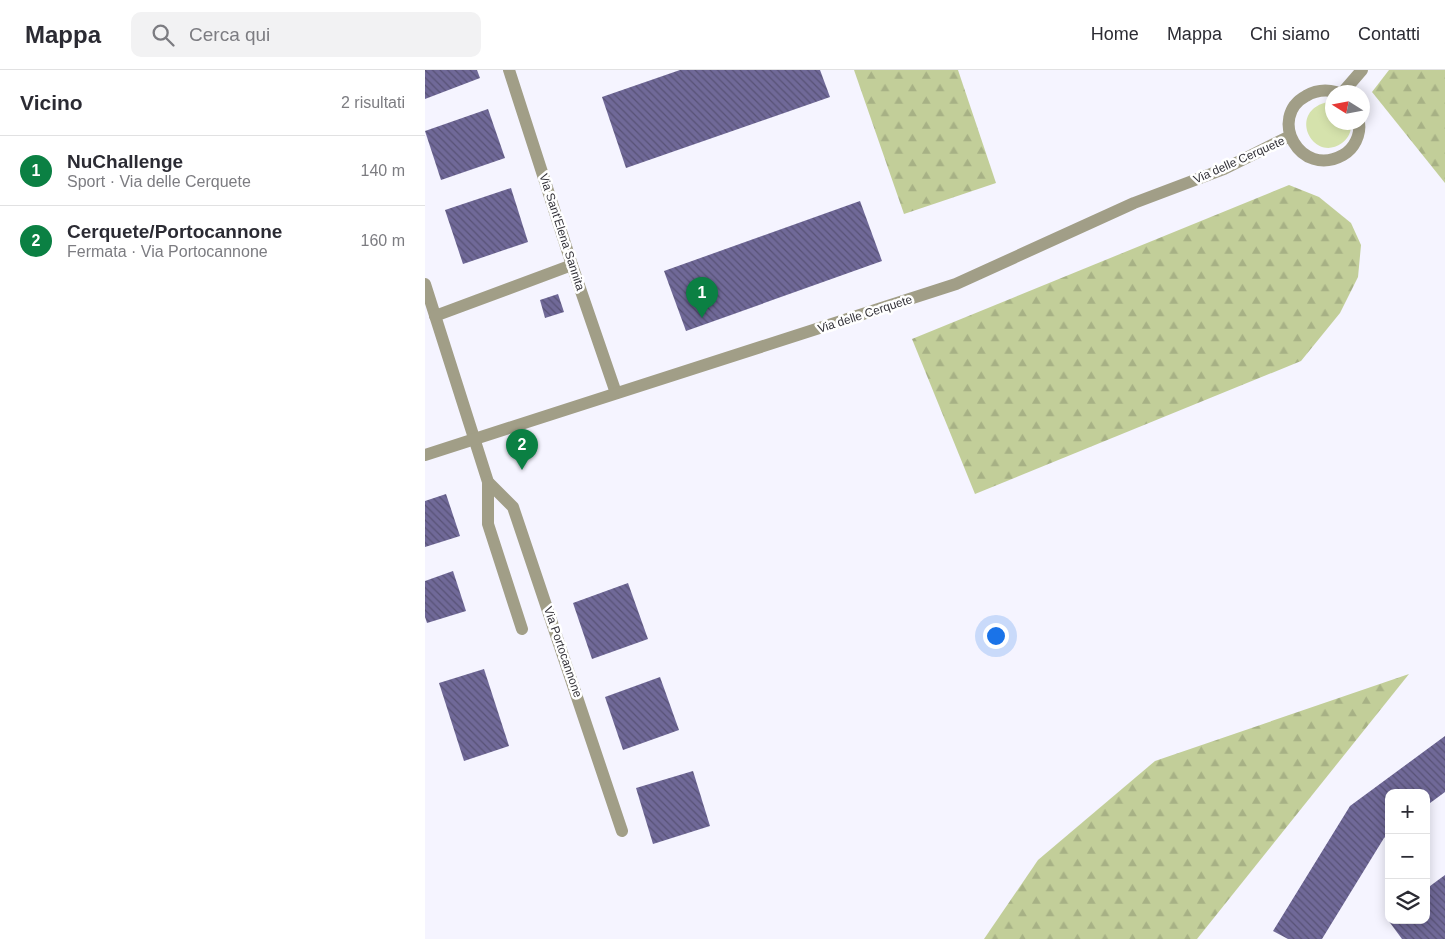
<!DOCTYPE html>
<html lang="it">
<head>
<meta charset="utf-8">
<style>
  body { margin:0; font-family:Arial,sans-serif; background:#f2f2f3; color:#2b2b33 }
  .controls { position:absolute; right:15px; bottom:15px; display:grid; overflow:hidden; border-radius:10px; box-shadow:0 2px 12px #0003 }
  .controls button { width:45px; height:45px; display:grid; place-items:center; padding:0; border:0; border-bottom:1px solid #e1e1e2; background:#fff; color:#2b2b33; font:25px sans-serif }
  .compass { position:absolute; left:900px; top:15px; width:45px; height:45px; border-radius:50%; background:#fff; box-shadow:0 2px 12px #0003; rotate:281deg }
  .you { position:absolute; left:570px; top:565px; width:18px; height:18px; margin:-12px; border:4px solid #fff; border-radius:50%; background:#1a73e8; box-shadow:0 0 0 8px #1a73e833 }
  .badge { display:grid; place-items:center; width:32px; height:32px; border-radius:50%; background:#0b8043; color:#fff; font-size:16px; font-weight:700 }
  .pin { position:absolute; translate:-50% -41px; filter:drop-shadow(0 1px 2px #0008) }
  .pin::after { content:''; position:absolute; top:26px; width:18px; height:15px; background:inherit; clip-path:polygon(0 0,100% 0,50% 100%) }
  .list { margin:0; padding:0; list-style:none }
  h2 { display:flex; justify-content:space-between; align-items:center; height:65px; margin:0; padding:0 20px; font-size:21px }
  h2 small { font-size:16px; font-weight:400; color:#7c7c81 }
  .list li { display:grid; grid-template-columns:32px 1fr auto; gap:15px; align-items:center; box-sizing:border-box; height:70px; padding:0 20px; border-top:1px solid #e1e1e2 }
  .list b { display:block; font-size:19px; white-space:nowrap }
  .list p { margin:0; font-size:16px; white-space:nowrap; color:#7c7c81 }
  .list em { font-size:16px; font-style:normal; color:#7c7c81 }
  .icon { flex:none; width:28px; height:28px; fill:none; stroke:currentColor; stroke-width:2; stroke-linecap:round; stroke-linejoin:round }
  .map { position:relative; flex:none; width:1020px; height:869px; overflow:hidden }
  header { display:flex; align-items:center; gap:30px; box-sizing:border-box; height:70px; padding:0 25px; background:#fff; border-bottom:1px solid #e1e1e2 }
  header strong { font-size:24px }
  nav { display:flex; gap:28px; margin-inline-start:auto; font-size:18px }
  .search { width:350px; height:45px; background:#f2f2f3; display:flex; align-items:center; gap:12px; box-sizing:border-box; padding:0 18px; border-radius:10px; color:#7c7c81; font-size:19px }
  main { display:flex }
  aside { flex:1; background:#fff }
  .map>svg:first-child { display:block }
  .green { fill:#d5e2ac }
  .forest { fill:url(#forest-firs) }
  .building { fill:url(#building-back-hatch) }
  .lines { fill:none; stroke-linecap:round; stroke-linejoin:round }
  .street { stroke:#a19e87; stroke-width:12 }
  .labels { text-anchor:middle; stroke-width:5; stroke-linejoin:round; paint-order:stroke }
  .street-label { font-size:12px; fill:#333239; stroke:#fff }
</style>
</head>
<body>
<header>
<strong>Mappa</strong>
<div class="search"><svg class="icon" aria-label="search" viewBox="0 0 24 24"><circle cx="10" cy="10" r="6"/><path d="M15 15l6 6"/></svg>Cerca qui</div>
<nav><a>Home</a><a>Mappa</a><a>Chi siamo</a><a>Contatti</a></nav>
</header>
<main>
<aside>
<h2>Vicino<small>2 risultati</small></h2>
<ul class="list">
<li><span class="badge">1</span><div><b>NuChallenge</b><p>Sport · Via delle Cerquete</p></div><em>140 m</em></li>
<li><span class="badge">2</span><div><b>Cerquete/Portocannone</b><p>Fermata · Via Portocannone</p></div><em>160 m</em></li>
</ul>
</aside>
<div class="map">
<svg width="1020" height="869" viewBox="0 0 1020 869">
  <defs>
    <pattern id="forest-firs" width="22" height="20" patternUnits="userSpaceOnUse" patternTransform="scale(1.25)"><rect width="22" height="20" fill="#c2ce99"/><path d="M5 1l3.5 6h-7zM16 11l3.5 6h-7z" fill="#a7b185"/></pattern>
    <pattern id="building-back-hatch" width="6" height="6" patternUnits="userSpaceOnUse" patternTransform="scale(1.25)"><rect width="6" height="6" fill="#706998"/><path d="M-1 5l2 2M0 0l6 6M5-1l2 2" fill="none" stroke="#585276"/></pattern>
  </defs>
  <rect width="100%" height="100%" fill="#f5f4ff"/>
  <path class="green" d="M903 32 907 33 908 52 926 53C927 61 923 69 917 73 888 94 861 41 903 32Z"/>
  <g class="forest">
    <path d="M429 0H533L571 113 479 144Z"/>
    <path d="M964 0H1020V113L947 22Z"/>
    <path d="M864 115 894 127 926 153 936 175 933 207 915 243 876 291 550 424 487 269Z"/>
    <path d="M984 604 772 869H559L613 790 730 691Z"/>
  </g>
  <g class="building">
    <path d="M0 0H52L55 8 0 29Z"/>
    <path d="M255 0H395L405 27 201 98 177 27Z"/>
    <path d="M63 39 80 88 16 110 0 61Z"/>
    <path d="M86 118 103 172 38 194 20 140Z"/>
    <path d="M435 131 457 191 261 261 239 201Z"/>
    <path d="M133 224 139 242 120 248 115 230Z"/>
    <path d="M21 424 35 466 0 477V431Z"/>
    <path d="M28 501 41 541 2 553 0 547V511Z"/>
    <path d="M203 513 223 569 167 589 148 533Z"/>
    <path d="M59 599 84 676 39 691 14 613Z"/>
    <path d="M235 607 254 660 198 680 180 627Z"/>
    <path d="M1020 666V722L1001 736V723H964V764L959 768 897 869H863L848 861 925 736Z"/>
    <path d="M268 701 285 756 228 774 211 718Z"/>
    <path d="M1020 805V869H977L963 850H1001V819Z"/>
  </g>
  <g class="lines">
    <g class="street">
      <path d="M84 0 147 195 191 323"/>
      <path d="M911 22C900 19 891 20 881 26 842 47 875 109 918 85 929 79 936 65 934 52"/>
      <path d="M918 22 937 0"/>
      <path d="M0 214 63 412 88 437 197 761"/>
      <path d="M10 246 147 195"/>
      <path d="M0 385 531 214 709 133 799 99 865 66"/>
      <path d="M63 412V454L97 559"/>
    </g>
  </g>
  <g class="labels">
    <g class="street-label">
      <text transform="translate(814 90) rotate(-24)" y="4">Via delle Cerquete</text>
      <text transform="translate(137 162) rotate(72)" y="4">Via Sant'Elena Sannita</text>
      <text transform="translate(440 244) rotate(-18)" y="4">Via delle Cerquete</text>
      <text transform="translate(138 582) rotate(71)" y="4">Via Portocannone</text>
    </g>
  </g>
</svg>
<div class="controls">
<button>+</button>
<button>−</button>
<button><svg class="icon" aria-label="layers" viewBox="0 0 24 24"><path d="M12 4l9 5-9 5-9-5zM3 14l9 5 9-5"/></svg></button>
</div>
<svg class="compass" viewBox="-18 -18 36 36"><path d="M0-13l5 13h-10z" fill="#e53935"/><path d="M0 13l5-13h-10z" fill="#7c7c81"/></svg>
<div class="you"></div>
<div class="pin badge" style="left:277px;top:248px">1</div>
<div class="pin badge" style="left:97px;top:400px">2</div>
</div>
</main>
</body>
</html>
